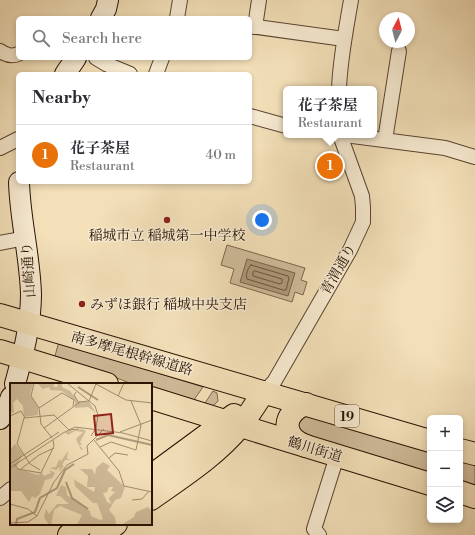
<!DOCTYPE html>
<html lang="en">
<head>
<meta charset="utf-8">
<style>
  body { margin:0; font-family:"Libre Bodoni","Noto Serif JP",serif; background:#f7f7f7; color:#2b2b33 }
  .controls { position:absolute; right:12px; bottom:12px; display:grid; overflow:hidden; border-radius:6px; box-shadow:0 2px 6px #0003 }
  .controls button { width:36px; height:36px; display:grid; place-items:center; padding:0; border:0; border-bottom:1px solid #e1e1e2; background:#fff; color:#2b2b33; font:20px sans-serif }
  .compass { position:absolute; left:379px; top:12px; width:36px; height:36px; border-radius:50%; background:#fff; box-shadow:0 2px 6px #0003; rotate:7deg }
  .you { position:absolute; left:262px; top:220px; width:14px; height:14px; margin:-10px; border:3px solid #fff; border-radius:50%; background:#1a73e8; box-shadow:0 0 0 6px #1a73e833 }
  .badge { display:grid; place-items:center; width:26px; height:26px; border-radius:50%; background:#8f2418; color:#fff; font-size:13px; font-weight:700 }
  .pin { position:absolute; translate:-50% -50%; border:2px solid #fff; box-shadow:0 1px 4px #0006 }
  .popup { position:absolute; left:283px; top:86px; width:94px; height:52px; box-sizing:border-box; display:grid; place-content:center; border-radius:6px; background:#fff; filter:drop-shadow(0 1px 3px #0005); font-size:13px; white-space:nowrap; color:#7c7c81 }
  .popup b { font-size:15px; color:#2b2b33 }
  .popup::after { content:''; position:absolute; left:50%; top:100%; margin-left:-8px; border:8px solid transparent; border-top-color:#fff }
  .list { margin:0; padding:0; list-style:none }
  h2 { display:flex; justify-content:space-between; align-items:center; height:52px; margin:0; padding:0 16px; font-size:17px }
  h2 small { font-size:13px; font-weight:400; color:#7c7c81 }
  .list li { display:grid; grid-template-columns:26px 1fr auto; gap:12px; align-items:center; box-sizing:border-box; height:60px; padding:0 16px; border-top:1px solid #e1e1e2 }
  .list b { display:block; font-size:15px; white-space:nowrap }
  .list p { margin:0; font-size:13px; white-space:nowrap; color:#7c7c81 }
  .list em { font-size:13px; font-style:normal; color:#7c7c81 }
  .icon { flex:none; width:22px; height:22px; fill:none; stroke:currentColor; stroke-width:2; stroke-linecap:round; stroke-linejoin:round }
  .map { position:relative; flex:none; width:475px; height:535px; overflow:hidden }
  .search { position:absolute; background:#fff; box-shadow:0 2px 6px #0003; left:16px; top:16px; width:236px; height:44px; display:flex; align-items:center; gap:10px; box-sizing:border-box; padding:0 14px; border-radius:6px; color:#7c7c81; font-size:15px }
  .panel { position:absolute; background:#fff; box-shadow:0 2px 6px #0003; left:16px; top:72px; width:236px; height:112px; border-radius:6px }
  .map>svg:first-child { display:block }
  .green { fill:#d0bc9a; stroke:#7c664d }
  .water { fill:#ae997a; stroke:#786249 }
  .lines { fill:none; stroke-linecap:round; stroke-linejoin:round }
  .shore { stroke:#6a543d; stroke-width:1 }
  .street-casing { stroke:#5a432e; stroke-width:16 }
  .secondary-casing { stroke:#270f00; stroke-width:22 }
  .primary-casing { stroke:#270f00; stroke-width:24 }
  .street { stroke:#f7ebd2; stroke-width:14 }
  .secondary { stroke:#f7ebd2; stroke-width:20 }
  .primary { stroke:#f3e0b9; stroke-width:22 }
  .poi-dot { fill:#8f2418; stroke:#f7ebd2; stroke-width:1.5 }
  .labels { text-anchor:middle; stroke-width:3; stroke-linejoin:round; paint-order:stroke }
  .shield { fill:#f7ebd2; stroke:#65513f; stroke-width:1 }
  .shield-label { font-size:13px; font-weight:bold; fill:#270f00 }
  .poi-label { font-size:14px; fill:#270f00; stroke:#f7ebd2 }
  .street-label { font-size:14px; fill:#270f00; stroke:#f7ebd2 }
  .inset-river { fill:none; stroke:#ae997a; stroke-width:2 }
  .inset-road { fill:none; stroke:#a18c6f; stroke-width:1 }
  .view { fill:#8f2418; fill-opacity:0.15; stroke:#8f2418; stroke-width:2 }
  .inset-edge { fill:none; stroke:#270f00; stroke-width:2 }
</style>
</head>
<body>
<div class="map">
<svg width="475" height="535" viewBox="0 0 475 535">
  <rect width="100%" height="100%" fill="#f3e0b9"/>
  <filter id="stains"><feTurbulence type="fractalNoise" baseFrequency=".005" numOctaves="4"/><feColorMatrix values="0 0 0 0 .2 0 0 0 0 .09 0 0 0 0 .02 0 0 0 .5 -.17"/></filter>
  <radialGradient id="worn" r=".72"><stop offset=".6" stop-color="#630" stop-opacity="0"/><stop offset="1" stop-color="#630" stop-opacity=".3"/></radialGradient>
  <g class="green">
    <path d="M227 245 305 268 301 280 307 282 303 295 295 292 292 302 230 283 234 269 221 265Z"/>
    <path d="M59 341 116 357 145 369 203 387 191 404 151 391V384H132L97 370 55 356Z"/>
    <path d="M213 391 217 393 218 401 212 407 203 406Z"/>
    <path d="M301 411 430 451V478L303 439 295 419Z"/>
    <path d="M460 460 475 464V491L460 487Z"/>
  </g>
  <path class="water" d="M247 259 295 273 288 296 240 282Z"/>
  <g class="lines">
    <g class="shore">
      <path d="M251 265 288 276 289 278 286 290H283L247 279C245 276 248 267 251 265Z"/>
      <path d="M255 271 282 279V283L280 284 253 276V272Z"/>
    </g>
    <g class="street-casing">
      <g id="street">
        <path d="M177 18 180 0"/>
        <path d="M250 26 344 39"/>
        <path d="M255 27 259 0"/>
        <path d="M0 51C6 55 11 57 18 54"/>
        <path d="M96 58 106 64 130 74"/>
        <path d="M156 74 162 58"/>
        <path d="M339 89C340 59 346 30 351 0"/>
        <path d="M250 116 286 126"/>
        <path d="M345 135 445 148 475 157"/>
        <path d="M385 140 399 51"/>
        <path d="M0 148 18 139"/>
        <path d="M0 243 26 238"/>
        <path d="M264 392 274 382 350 250 363 222V207L362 196 340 135"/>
        <path d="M0 498 11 489"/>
        <path d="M319 535 314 529 337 456"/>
      </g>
    </g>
    <g class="secondary-casing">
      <g id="secondary">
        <path d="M101 18 106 9 108 0"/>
        <path d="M65 74 76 58"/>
        <path d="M15 384C23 355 31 325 31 294 30 256 20 220 19 182"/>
        <path d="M0 419 7 408 11 397"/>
      </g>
    </g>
    <g class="primary-casing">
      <g id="primary">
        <path d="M0 315 430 441"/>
        <path d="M0 351 107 384"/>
        <path d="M151 398 273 436 430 484"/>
        <path d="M306 404C292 409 281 423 292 437 296 442 301 444 306 446"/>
        <path d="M460 450 475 454"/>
        <path d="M151 476 234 415"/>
        <path d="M460 492 475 497"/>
        <path d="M151 499C182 477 217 455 241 425 249 415 256 403 264 392"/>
        <path d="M69 535 84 524"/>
        <path d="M101 535 116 524"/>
      </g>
    </g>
    <use href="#street" class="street"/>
    <use href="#secondary" class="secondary"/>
    <use href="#primary" class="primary"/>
  </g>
  <g class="poi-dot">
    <circle cx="167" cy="220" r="4"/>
    <circle cx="82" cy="304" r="4"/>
  </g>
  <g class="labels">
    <rect class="shield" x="335" y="405" width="24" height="22" rx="3"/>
    <g class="shield-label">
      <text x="347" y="421">19</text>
    </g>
    <g class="poi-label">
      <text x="167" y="240">稲城市立 稲城第一中学校</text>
      <text x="90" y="309" text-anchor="start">みずほ銀行 稲城中央支店</text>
    </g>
    <g class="street-label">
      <text transform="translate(338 269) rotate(-60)" y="5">青渭通り</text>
      <text transform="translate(28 270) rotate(-94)" y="5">山崎通り</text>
      <text transform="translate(132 353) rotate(16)" y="5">南多摩尾根幹線道路</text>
      <text transform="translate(315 449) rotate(17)" y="5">鶴川街道</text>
    </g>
  </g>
  <g transform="translate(10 383)">
    <rect width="142" height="142" fill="#f3e0b9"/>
    <path d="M0 0H23L20 12 28 24V32L14 34 13 23 7 16 3 20 4 29 0 30ZM27 0H44V4H47L48 0H52V4L60 8 68 18 79 19 86 30 78 24 65 25V18L52 8 40 7 39 4 33 6ZM72 46 76 48 70 59 72 62H69L73 66 71 67 66 56 73 49 65 48 58 52 55 49ZM5 61 13 71 6 85 28 92 32 90 34 93 41 90 40 87 45 90 42 95 35 97 30 111 25 115 22 113 19 119 11 108H0V67ZM58 68 57 76 62 77H55L52 82 54 83 49 89 50 84 46 87 40 85 46 84 49 76 51 78ZM93 79 100 83 97 87 115 104 111 115 105 117 99 127 105 134 106 141H113L124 134 126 129 138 124 142 128V142H67L72 132 50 123 44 127 41 142H39L34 134 36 126 39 131 47 121H59L50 113H46L51 102 56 104 57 112 80 128 81 133 90 137 93 136 87 120H83L65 103 64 96 60 94 84 109 85 104H77L78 93 70 86H82L85 92 86 85ZM99 104H103L101 108 105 109 99 115 101 121 97 119 93 110 97 109Z" fill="#d0bc9a" fill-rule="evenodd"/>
    <path class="inset-river" d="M68 4 88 17M86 57 98 52 142 62M56 99 62 115 78 126M6 142 7 136 25 129 30 115 47 105 55 87 64 81"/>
    <path class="inset-road" d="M24 0 21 13 29 25 31 41 42 55M57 0 85 23 88 32 86 45 81 53M84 0 116 17 142 20M66 9 64 12 69 20M108 13 114 0M29 25 52 10 64 17 63 23M0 33 11 28 15 35M34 45 70 19 79 18 86 1M110 49 142 37M84 57 109 88 114 103 142 109M77 63 94 46M90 64 101 59 126 67 131 42 121 18M99 75 105 70 118 72M0 81 49 49M4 81 8 86 31 90 44 63 43 57M0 85 53 50 65 44 113 50 142 58M11 86 29 72 44 65M30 87 20 81 7 61 14 35 44 32 59 47 69 46M122 117 132 116 139 108M0 121 18 126 27 133M0 140 18 139 27 133 44 99 57 82 78 71 77 63"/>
    <path class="view" d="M101 31 103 50 86 52 84 33Z"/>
    <rect width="142" height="142" class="inset-edge"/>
  </g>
  <rect width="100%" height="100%" filter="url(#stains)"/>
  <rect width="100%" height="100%" fill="url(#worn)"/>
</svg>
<div class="controls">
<button>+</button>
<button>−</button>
<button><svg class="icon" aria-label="layers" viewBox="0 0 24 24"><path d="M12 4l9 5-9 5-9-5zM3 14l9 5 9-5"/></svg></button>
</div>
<svg class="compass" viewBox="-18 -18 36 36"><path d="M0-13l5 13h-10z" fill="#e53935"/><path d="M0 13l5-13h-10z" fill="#7c7c81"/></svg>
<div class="you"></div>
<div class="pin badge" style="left:330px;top:166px;background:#e8710a">1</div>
<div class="popup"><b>花子茶屋</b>Restaurant</div>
<div class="search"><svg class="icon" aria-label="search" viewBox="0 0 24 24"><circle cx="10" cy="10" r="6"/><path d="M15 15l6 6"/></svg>Search here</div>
<section class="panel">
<h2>Nearby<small></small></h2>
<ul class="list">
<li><span class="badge" style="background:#e8710a">1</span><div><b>花子茶屋</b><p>Restaurant</p></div><em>40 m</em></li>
</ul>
</section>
</div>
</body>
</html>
